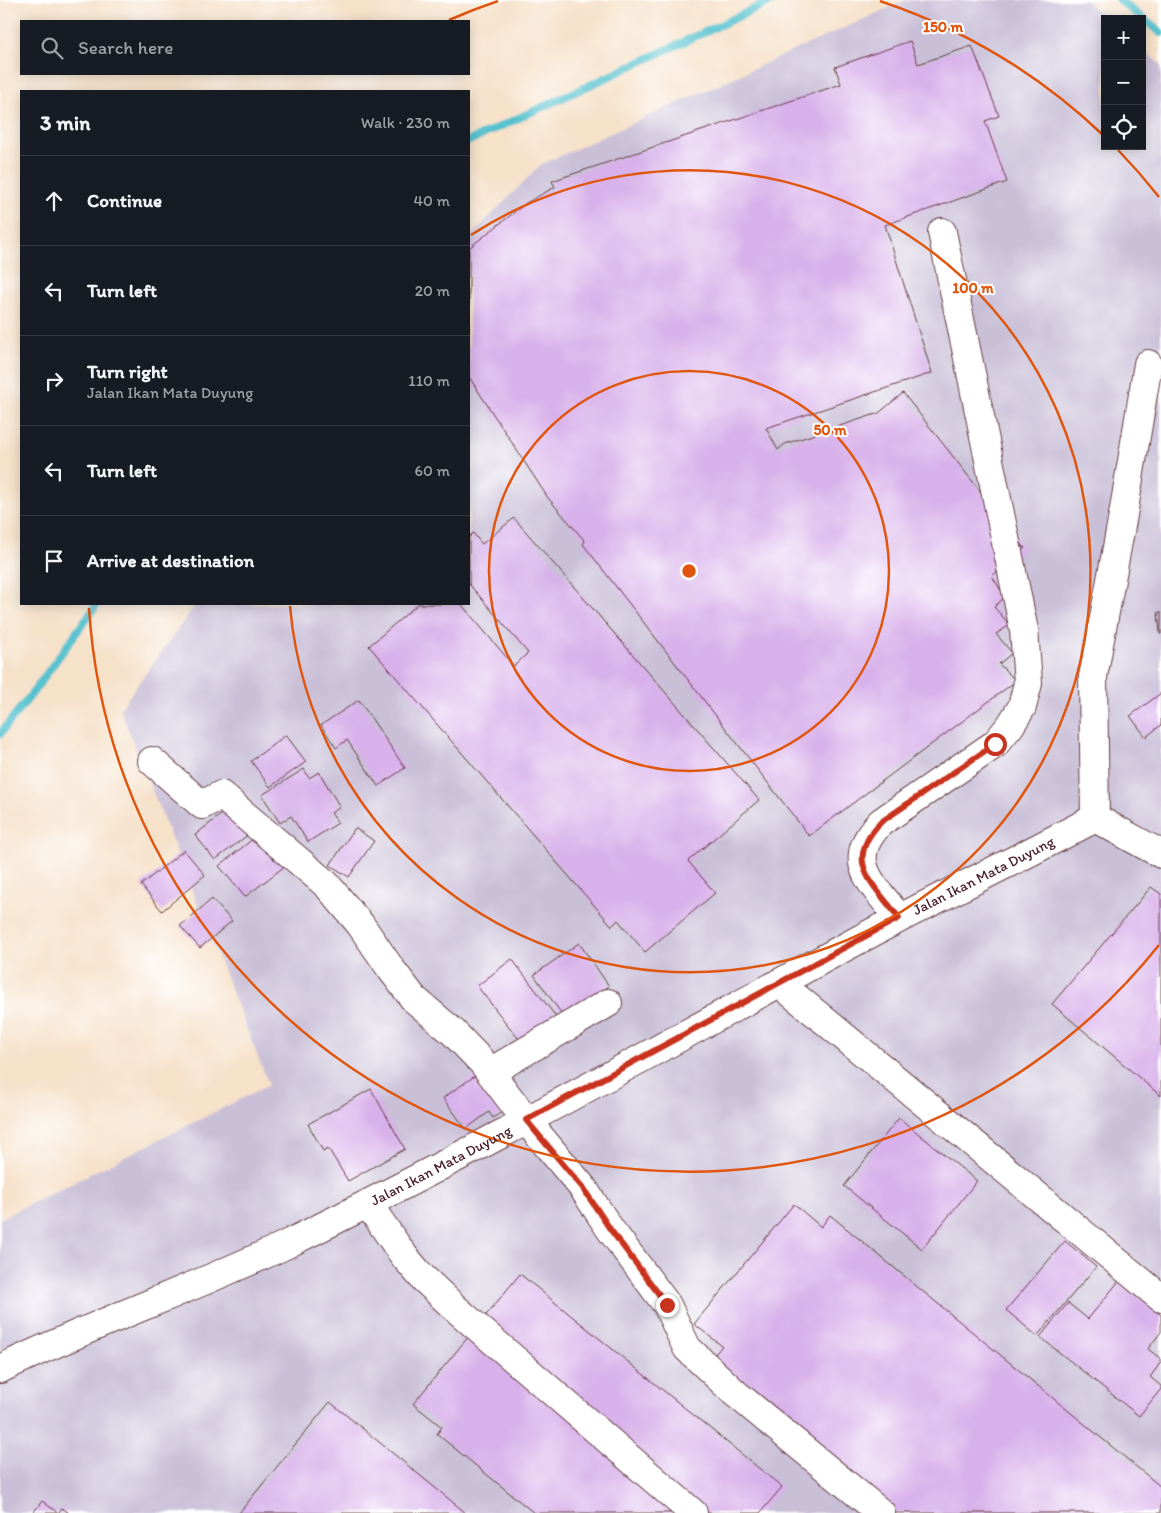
<!DOCTYPE html>
<html lang="en">
<head>
<meta charset="utf-8">
<style>
  body { margin:0; font-family:Itim,sans-serif; background:#20242c; color:#f1f3f6 }
  .controls { position:absolute; right:15px; top:15px; display:grid; overflow:hidden; border-radius:0px; box-shadow:0 2px 12px #0003 }
  .controls button { width:45px; height:45px; display:grid; place-items:center; padding:0; border:0; border-bottom:1px solid #363941; background:#171b24; color:#f1f3f6; font:25px sans-serif }
  .stop { position:absolute; width:15px; height:15px; margin:-11px; border:4px solid #c8321e; border-radius:50%; background:#fff }
  .stop.end { background:#c8321e; border-color:#fff; box-shadow:0 1px 5px #0008 }
  .list { margin:0; padding:0; list-style:none }
  h2 { display:flex; justify-content:space-between; align-items:center; height:65px; margin:0; padding:0 20px; font-size:21px }
  h2 small { font-size:16px; font-weight:400; color:#9ea1a6 }
  .list li { display:grid; grid-template-columns:32px 1fr auto; gap:15px; align-items:center; box-sizing:border-box; height:90px; padding:0 20px; border-top:1px solid #363941 }
  .list b { display:block; font-size:19px; white-space:nowrap }
  .list p { margin:0; font-size:16px; white-space:nowrap; color:#9ea1a6 }
  .list em { font-size:16px; font-style:normal; color:#9ea1a6 }
  .icon { flex:none; width:28px; height:28px; fill:none; stroke:currentColor; stroke-width:2; stroke-linecap:round; stroke-linejoin:round }
  .map { position:relative; flex:none; width:1161px; height:1513px; overflow:hidden }
  .search { position:absolute; background:#171b24; box-shadow:0 2px 12px #0003; left:20px; top:20px; width:450px; height:55px; display:flex; align-items:center; gap:12px; box-sizing:border-box; padding:0 18px; border-radius:0px; color:#9ea1a6; font-size:19px }
  .panel { position:absolute; background:#171b24; box-shadow:0 2px 12px #0003; left:20px; top:90px; width:450px; height:515px; border-radius:0px }
  .map>svg:first-child { display:block }
  .industrial { fill:#c9bfd7 }
  .lines { fill:none; stroke-linecap:round; stroke-linejoin:round }
  .stream { stroke:#56c2cf; stroke-width:8 }
  .building { fill:#d8b1ea }
  .minor-casing { stroke:#643c43; stroke-width:30 }
  .minor { stroke:#fff; stroke-width:28 }
  .route { stroke:#c8321e; stroke-width:6 }
  .ring { fill:none; stroke:#e0560e; stroke-width:2.5 }
  .labels { text-anchor:middle; stroke-width:4; stroke-linejoin:round; paint-order:stroke }
  .street-label { font-size:15px; fill:#4a1f2b; stroke:#fff }
  .centre { fill:#e0560e; stroke:#fff; stroke-width:2.5 }
  .ring-label { font-size:15px; text-anchor:middle; font-weight:bold; fill:#e0560e; stroke:#fff; stroke-width:4; stroke-linejoin:round; paint-order:stroke }
</style>
</head>
<body>
<div class="map">
<svg width="1161" height="1513" viewBox="0 0 1161 1513">
  <rect width="100%" height="100%" fill="#fff"/>
  <filter id="ink" filterUnits="userSpaceOnUse"><feTurbulence type="fractalNoise" baseFrequency=".02" numOctaves="2"/><feDisplacementMap in="SourceGraphic" scale="10" xChannelSelector="R" yChannelSelector="G"/><feConvolveMatrix kernelMatrix="1 2 1 2 8 2 1 2 1" color-interpolation-filters="sRGB"/></filter>
  <filter id="wash" filterUnits="userSpaceOnUse"><feTurbulence type="fractalNoise" baseFrequency=".0096" numOctaves="4" result="noise"/><feDisplacementMap in="SourceGraphic" scale="20" xChannelSelector="R" yChannelSelector="G"/><feGaussianBlur stdDeviation="1.12" result="paint"/><feColorMatrix in="noise" values="0 0 0 0 0 0 0 0 0 0 0 0 0 0 0 0 0 1.4 0 .05"/><feComposite in="paint" operator="in"/></filter>
  <g filter="url(#wash)">
    <rect width="100%" height="100%" fill="#f6e1c9"/>
    <path class="industrial" d="M906 0H1085L1107 19H1105V146H1142V49L1161 65V1513H0V1219L269 1085 120 709 196 604H469V238L540 165Z"/>
    <g class="lines">
      <g class="stream">
        <path d="M1119 0 1161 33"/>
        <path d="M469 141 774 0"/>
        <path d="M0 734 34 691 97 604"/>
      </g>
    </g>
    <g id="blocks">
      <g class="building">
        <path d="M910 41 918 64 972 46 999 116 985 121 1007 182 885 225 932 373 766 428 778 450 785 444 879 413 903 393 1025 548 992 576 1005 597 994 607 1010 625 996 634 1012 653 999 664 1016 681 809 836 583 544 585 541 548 498 469 377V248L526 203 555 187 552 181 841 84 835 67Z"/>
        <path d="M514 518 759 800 688 861 715 893 645 952 618 920 612 926 369 646 418 604H461L514 666 528 653 469 584V537L473 533 482 544Z"/>
        <path d="M1158 612H1161V634H1160Z"/>
        <path d="M1161 693V725L1146 737 1130 716Z"/>
        <path d="M359 700 405 768 378 786 347 740 336 748 321 725Z"/>
        <path d="M286 735 306 762 270 787 251 761Z"/>
        <path d="M304 769 309 778 319 772 340 807 331 813 338 823 308 842 291 816 280 823 262 795Z"/>
        <path d="M233 805 253 831 215 860 195 835Z"/>
        <path d="M355 828 374 841 349 877 330 865Z"/>
        <path d="M259 834 285 866 245 897 219 866Z"/>
        <path d="M184 850 205 875 162 911 141 885Z"/>
        <path d="M1151 887 1161 894V1096L1052 1004Z"/>
        <path d="M212 899 232 921 200 948 180 926Z"/>
        <path d="M579 943 609 986 564 1017 534 975Z"/>
        <path d="M512 959 563 1026 529 1052 477 986Z"/>
        <path d="M482 1071 508 1108 493 1118 489 1112 466 1129 443 1098Z"/>
        <path d="M371 1089 405 1149 348 1181 328 1148 323 1151 308 1124Z"/>
        <path d="M899 1118 977 1181 922 1249 844 1186Z"/>
        <path d="M794 1204 821 1227 830 1215 1161 1487V1513H895L709 1361 722 1346 694 1324Z"/>
        <path d="M1065 1241 1096 1267 1037 1336 1006 1310Z"/>
        <path d="M520 1274 782 1487 760 1513H534L437 1434 442 1427 413 1404Z"/>
        <path d="M1119 1281 1161 1315V1332L1148 1349 1161 1359V1362L1150 1377 1161 1386V1389L1139 1416 1040 1337 1068 1303 1088 1319Z"/>
        <path d="M330 1402 466 1513H239Z"/>
        <path d="M42 1501 58 1513 62 1508 69 1513H33Z"/>
      </g>
    </g>
  </g>
  <g filter="url(#ink)">
    <use href="#blocks" fill-opacity="0" stroke="#643c43" stroke-width="1"/>
    <g class="lines">
      <g class="minor-casing">
        <g id="minor">
          <path d="M152 761 202 805 221 795 327 885 360 924 391 969 414 999 453 1032 483 1063 526 1120 583 1188 610 1229 667 1305 687 1348 735 1393 881 1513"/>
          <path d="M1095 818 1093 677 1123 515 1148 364"/>
          <path d="M899 918C873 883 842 862 881 822L995 744 1010 726 1022 707 1028 683 1024 630 942 232"/>
          <path d="M779 983 1161 1298"/>
          <path d="M490 1072 608 1003"/>
          <path d="M368 1204 404 1256 422 1277 455 1308 693 1513"/>
          <path id="s1" d="M0 1369C92 1324 190 1290 283 1246 475 1152 661 1047 849 945 930 901 1014 862 1095 818L1161 854"/>
        </g>
      </g>
      <use href="#minor" class="minor"/>
    </g>
  </g>
  <g class="lines" filter="url(#ink)">
    <path class="route" d="M667 1305 610 1229 583 1188 526 1120 899 918C873 883 842 862 881 822L995 744"/>
  </g>
  <g class="ring">
    <circle cx="689" cy="571" r="200"/>
    <path d="M471 235A401 401 0 1 1 290 606"/>
    <path d="M1159 945A601 601 0 0 1 89 608M449 20A601 601 0 0 1 498 1M880 1A601 601 0 0 1 1103 135M1118 150A601 601 0 0 1 1159 197"/>
  </g>
  <g class="labels">
    <g class="street-label">
      <text dy="5" stroke="none"><textPath href="#s1" startOffset="1101">Jalan Ikan Mata Duyung</textPath></text>
      <text dy="5" stroke="none"><textPath href="#s1" startOffset="486">Jalan Ikan Mata Duyung</textPath></text>
    </g>
  </g>
  <circle cx="689" cy="571" r="8" class="centre"/>
  <g class="ring-label">
    <text x="943" y="32">150 m</text>
    <text x="973" y="293">100 m</text>
    <text x="830" y="435">50 m</text>
  </g>
</svg>
<div class="controls">
<button>+</button>
<button>−</button>
<button><svg class="icon" aria-label="locate" viewBox="0 0 24 24"><circle cx="12" cy="12" r="6"/><path d="M12 2v4M12 18v4M2 12h4M18 12h4"/></svg></button>
</div>
<div class="stop" style="left:995px;top:744px"></div>
<div class="stop end" style="left:667px;top:1305px"></div>
<div class="search"><svg class="icon" aria-label="search" viewBox="0 0 24 24"><circle cx="10" cy="10" r="6"/><path d="M15 15l6 6"/></svg>Search here</div>
<section class="panel">
<h2>3 min<small>Walk · 230 m</small></h2>
<ul class="list">
<li><svg class="icon" aria-label="ahead" viewBox="0 0 24 24"><path d="M12 20V5M6 11l6-6 6 6"/></svg><div><b>Continue</b></div><em>40 m</em></li>
<li><svg class="icon" aria-label="left" viewBox="0 0 24 24"><path d="M17 20v-9H6M10 6l-5 5 5 5"/></svg><div><b>Turn left</b></div><em>20 m</em></li>
<li><svg class="icon" aria-label="right" viewBox="0 0 24 24"><path d="M7 20v-9h11M14 6l5 5-5 5"/></svg><div><b>Turn right</b><p>Jalan Ikan Mata Duyung</p></div><em>110 m</em></li>
<li><svg class="icon" aria-label="left" viewBox="0 0 24 24"><path d="M17 20v-9H6M10 6l-5 5 5 5"/></svg><div><b>Turn left</b></div><em>60 m</em></li>
<li><svg class="icon" aria-label="arrive" viewBox="0 0 24 24"><path d="M6 21V4h12l-3 4 3 4H6"/></svg><div><b>Arrive at destination</b></div></li>
</ul>
</section>
</div>
</body>
</html>
